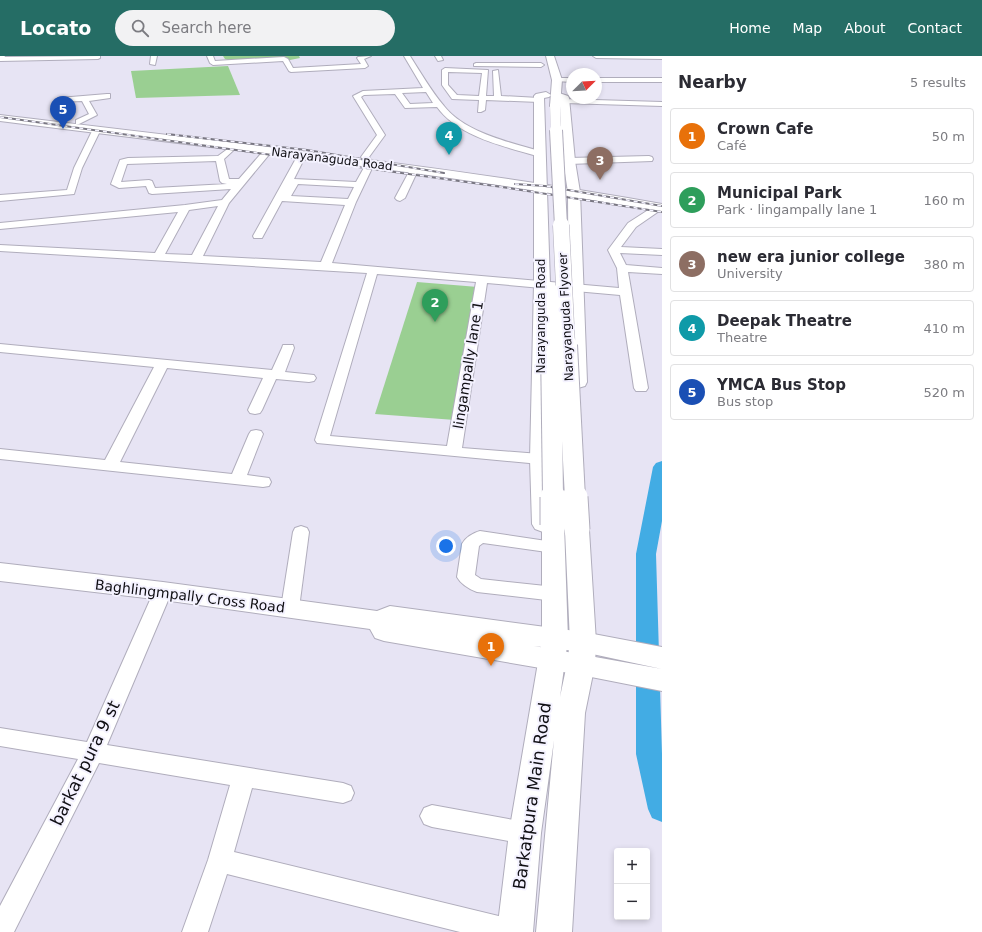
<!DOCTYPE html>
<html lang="en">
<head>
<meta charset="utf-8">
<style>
  body { margin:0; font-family:"DejaVu Sans",sans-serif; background:#f2f2f3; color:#2b2b33 }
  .controls { position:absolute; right:12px; bottom:12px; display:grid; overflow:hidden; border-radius:4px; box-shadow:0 2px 6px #0003 }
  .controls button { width:36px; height:36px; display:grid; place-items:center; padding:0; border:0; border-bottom:1px solid #e1e1e2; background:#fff; color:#2b2b33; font:20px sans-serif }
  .compass { position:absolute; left:566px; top:12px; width:36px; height:36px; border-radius:50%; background:#fff; box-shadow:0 2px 6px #0003; rotate:66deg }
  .you { position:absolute; left:446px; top:490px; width:14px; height:14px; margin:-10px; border:3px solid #fff; border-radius:50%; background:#1a73e8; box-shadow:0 0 0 6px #1a73e833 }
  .badge { display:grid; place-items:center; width:26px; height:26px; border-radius:50%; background:#256d65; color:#fff; font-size:13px; font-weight:700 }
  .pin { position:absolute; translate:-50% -33px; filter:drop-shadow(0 1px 2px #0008) }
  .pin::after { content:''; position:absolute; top:21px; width:14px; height:12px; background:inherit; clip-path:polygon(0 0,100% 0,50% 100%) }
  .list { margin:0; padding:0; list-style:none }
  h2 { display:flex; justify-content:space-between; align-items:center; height:52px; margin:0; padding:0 16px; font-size:17px }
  h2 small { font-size:13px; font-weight:400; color:#7c7c81 }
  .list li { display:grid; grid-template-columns:26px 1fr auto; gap:12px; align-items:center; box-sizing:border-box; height:56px; margin:0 8px 8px; padding:0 8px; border:1px solid #e1e1e2; border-radius:4px }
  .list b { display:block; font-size:15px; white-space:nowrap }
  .list p { margin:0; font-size:13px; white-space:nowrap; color:#7c7c81 }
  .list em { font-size:13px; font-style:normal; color:#7c7c81 }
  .icon { flex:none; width:22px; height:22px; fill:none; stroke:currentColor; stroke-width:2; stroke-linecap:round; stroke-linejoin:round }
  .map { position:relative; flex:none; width:662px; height:876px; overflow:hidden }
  header { display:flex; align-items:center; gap:24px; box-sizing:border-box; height:56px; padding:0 20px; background:#256d65; color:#fff }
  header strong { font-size:19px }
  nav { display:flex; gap:22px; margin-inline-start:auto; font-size:14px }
  .search { width:280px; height:36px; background:#f2f2f3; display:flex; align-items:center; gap:10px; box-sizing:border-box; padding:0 14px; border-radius:22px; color:#7c7c81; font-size:15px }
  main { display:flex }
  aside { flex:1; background:#fff }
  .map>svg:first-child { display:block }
  .green { fill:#9acf92 }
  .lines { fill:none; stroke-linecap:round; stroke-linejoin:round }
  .canal { fill:#42ace4; fill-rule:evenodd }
  .street-casing { stroke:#b0adbc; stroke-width:2 }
  .secondary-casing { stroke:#b0adbc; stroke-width:2 }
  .primary-casing { stroke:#b0adbc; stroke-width:2 }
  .street { fill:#fff; fill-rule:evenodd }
  .secondary { fill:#fff; fill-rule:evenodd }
  .primary { fill:#fff; fill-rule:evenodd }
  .rail-casing { stroke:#797782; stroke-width:2 }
  .rail { stroke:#f4f2ff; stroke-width:1.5; stroke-dasharray:4; stroke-linecap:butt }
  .primary-bridge-far4-casing { stroke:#b0adbc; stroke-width:10; stroke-linecap:butt }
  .primary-bridge-far3-casing { stroke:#b0adbc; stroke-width:14; stroke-linecap:butt }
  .primary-bridge-far2-casing { stroke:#b0adbc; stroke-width:17; stroke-linecap:butt }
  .primary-bridge-far1-casing { stroke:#b0adbc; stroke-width:22; stroke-linecap:butt }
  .primary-bridge-casing { stroke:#b0adbc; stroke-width:27; stroke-linecap:butt }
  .primary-bridge-far4 { stroke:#fff; stroke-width:10 }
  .primary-bridge-far3 { stroke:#fff; stroke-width:12 }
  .primary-bridge-far2 { stroke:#fff; stroke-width:16 }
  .primary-bridge-far1 { stroke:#fff; stroke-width:20 }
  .primary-bridge { stroke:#fff; stroke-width:25 }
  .labels { text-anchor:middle; stroke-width:4; stroke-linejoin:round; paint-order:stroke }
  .far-street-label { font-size:12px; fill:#0f0e13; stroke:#f4f2ff }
  .street-label { font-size:14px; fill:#0f0e13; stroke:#f4f2ff }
  .near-street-label { font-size:17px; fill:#0f0e13; stroke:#f4f2ff }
</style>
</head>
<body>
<header>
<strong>Locato</strong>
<div class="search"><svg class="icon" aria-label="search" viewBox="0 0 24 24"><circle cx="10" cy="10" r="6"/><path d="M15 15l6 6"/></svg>Search here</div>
<nav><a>Home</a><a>Map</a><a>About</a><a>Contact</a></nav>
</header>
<main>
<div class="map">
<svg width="662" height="876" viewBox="0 0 662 876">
  <rect width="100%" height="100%" fill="#e7e4f4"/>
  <g class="green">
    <path d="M223 0H299L300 2 290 4 231 5 225 3Z"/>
    <path d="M228 10 240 39 136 42 131 15Z"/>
    <path d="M417 226 478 231 455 364 375 358Z"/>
  </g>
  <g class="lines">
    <path class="canal" d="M662 405V465L656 498 662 698V766L652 762 648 753 636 698V498L653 411 656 407Z"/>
    <g class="street-casing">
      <g id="street">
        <path d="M100 0V2L98 3 0 5V1Z"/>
        <path d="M151 0H157L155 9 150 8Z"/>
        <path d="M207 0H213L215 5 284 1 288 3 293 12 361 8 357 2 358 1 371 0 364 3 368 10 365 12 291 16 289 15 283 5 213 9 210 7Z"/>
        <path d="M404 0H410C421 17 431 35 444 50 465 77 512 87 543 96L544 98 540 101 537 100C503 90 459 81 437 51L405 52 395 38 364 39 361 41 385 79 369 101 374 108 356 146 332 207 619 232 617 212 608 194 628 167 656 149H662V153L636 171 621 191 662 193V199L620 197 626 209 662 212V218L628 216 648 332 646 335H636L634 332 620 239 487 227 462 392 540 398 545 400 548 403 545 406 540 408 317 387 315 384 367 217 0 195V189L155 197 178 156 0 173V167L185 149 222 144 231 133 152 138 149 137 146 130 119 132 111 128 120 104 128 102 218 100 233 89 237 91 224 103 229 123H239L265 93 268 92 272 95 229 147 203 200 321 206 345 149 282 145 262 182H254L253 180 299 97H305L306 99 294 123 356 126 366 108 361 101 377 79 353 40 363 35 423 32ZM426 36 433 47 410 48 402 37ZM216 105 220 125 222 127 227 128 155 132 152 125 149 124 121 126 127 108ZM298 128 354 131 348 143 291 140ZM218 150 192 199 165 198 189 154ZM377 218 476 226 447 390 330 380Z"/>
        <path d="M435 0H441L443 4 438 5Z"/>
        <path d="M593 0H662V3L596 2Z"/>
        <path d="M476 7H541L544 9 541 11 474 10V8Z"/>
        <path d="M445 12 488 14 486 40H494L493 15 498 14 501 40 539 42 543 44 539 46 486 44 485 54 481 56H478L479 44 452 43 442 29V14ZM448 16 482 17 479 40 457 39 448 29Z"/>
        <path d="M557 22H572V26L555 25V23Z"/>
        <rect x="596" y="22" width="66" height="4"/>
        <path d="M107 38H110V42L89 45 97 59 79 68H76V64L89 58 82 45 59 46 55 44 59 42Z"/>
        <path d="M561 43 662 46V50L564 47H561Z"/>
        <path d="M94 71H100L101 73 82 112 74 138 0 145V139L67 134 74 112Z"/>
        <path d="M649 100 652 101 653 103 652 105 569 108 565 105 569 102Z"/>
        <path d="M414 111 418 114 405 142 400 145 397 144 395 142 410 114Z"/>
        <path d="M0 288 272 314 282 292 283 289H293L294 292 285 316 314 319 316 322 314 325 309 326 276 323 262 354 260 357 255 358 250 357 248 354 263 322 167 312 120 406 232 418 249 378 251 375 256 374 261 375 263 378 247 419 269 422 271 426 269 430 263 431 0 403V393L105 404 154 311 0 296Z"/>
        <path d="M301 470 307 472 309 476 299 552 297 557 290 559 283 557 281 552 293 476 295 472Z"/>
        <path d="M480 475 560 487 563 491 560 495 554 497 483 487 479 490 475 519 481 523 555 531 561 533 564 538 561 543 555 545 477 536C469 533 461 528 457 521L462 488C466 481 473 477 480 475Z"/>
        <path d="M163 528 169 530 172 535 107 689 343 727 351 730 354 737 351 744 343 747 252 732 234 796 511 863 520 867 524 876H460L227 818 208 876H182L208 804 230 729 99 707 14 876H0V850L78 703 0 690V672L87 686 154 535 157 530Z"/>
        <path d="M432 749 525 766 533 769 537 777 533 785 525 788 432 771 424 768 420 760 424 752Z"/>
      </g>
    </g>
    <g class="secondary-casing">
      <g id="secondary">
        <path d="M0 0H5L3 4 0 5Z"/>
        <path d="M546 36 551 39 549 41 544 42 550 228V403L554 468 551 473 543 476 535 473 532 468 530 403 534 228V40L536 38Z"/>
        <path d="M556 36 568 40 569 42 575 105 580 136 587 326 585 330 578 332 571 330 569 326 568 136 563 105 559 44 551 39Z"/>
        <path d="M0 507 163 526 377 555 390 550 583 576 662 591V613L583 596 534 590 662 613V635L581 619 384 585 375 582 370 573 163 544 0 525Z"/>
      </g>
    </g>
    <g class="primary-casing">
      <g id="primary">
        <path d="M546 0H554L562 24 560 50 555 53 550 50 552 24Z"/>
        <path d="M0 59C221 86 443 109 662 148V156C443 116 220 93 0 65Z"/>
        <path d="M553 461 561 464 564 469 568 583 560 641 567 608 570 586 565 474 569 468 577 466 585 468 589 474 596 586 595 608 585 657 572 876H536L554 684 541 777 533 876H497L509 777 542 583V469L545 464Z"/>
      </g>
    </g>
    <use href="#street" class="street"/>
    <use href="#secondary" class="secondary"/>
    <use href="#primary" class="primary"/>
    <g class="rail-casing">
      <g id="rail">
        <path d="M0 61 495 130 662 156"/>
        <path d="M167 78 307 94 444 117"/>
        <path d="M515 128 545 130 662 150"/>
      </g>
    </g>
    <use href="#rail" class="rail"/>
    <g class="primary-bridge-far4-casing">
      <path id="primary-bridge-far4" d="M555 50 556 75"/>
    </g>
    <g class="primary-bridge-far3-casing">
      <path id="primary-bridge-far3" d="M556 74 561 170"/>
    </g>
    <g class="primary-bridge-far2-casing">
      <g id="primary-bridge-far2">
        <path d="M561 169 567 290"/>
        <path d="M551 236V290"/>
      </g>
    </g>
    <g class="primary-bridge-far1-casing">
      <g id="primary-bridge-far1">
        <path d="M551 289 553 442"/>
        <path d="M567 289 575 442"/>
      </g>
    </g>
    <g class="primary-bridge-casing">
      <g id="primary-bridge">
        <path d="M553 441V469"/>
        <path d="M575 441 577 474"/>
      </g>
    </g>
    <use href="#primary-bridge-far4" class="primary-bridge-far4"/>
    <use href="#primary-bridge-far3" class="primary-bridge-far3"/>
    <use href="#primary-bridge-far2" class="primary-bridge-far2"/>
    <use href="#primary-bridge-far1" class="primary-bridge-far1"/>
    <use href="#primary-bridge" class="primary-bridge"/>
  </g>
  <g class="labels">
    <g class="far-street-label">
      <text transform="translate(332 103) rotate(7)" y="4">Narayanaguda Road</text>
      <text transform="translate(541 260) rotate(-90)" y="4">Narayanguda Road</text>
      <text transform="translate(566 261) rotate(-93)" y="4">Narayanguda Flyover</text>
    </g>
    <g class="street-label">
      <text transform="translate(468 309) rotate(-81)" y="5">lingampally lane 1</text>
      <text transform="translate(190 540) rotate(7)" y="5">Baghlingmpally Cross Road</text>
    </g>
    <g class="near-street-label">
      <text transform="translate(85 707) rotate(-64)" y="6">barkat pura 9 st</text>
      <text transform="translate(532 740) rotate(-82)" y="6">Barkatpura Main Road</text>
    </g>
  </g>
</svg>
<div class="controls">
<button>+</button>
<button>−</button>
</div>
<svg class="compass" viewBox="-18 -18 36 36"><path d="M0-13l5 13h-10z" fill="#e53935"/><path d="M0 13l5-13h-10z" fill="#7c7c81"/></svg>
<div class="you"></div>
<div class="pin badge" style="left:491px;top:610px;background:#e8710a">1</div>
<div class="pin badge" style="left:435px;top:266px;background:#2e9e5b">2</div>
<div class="pin badge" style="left:600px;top:124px;background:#8d6e63">3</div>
<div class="pin badge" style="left:449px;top:99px;background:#0f9aa8">4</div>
<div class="pin badge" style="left:63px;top:73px;background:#1a4fb4">5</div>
</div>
<aside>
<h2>Nearby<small>5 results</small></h2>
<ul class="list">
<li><span class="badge" style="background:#e8710a">1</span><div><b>Crown Cafe</b><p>Café</p></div><em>50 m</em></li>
<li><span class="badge" style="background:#2e9e5b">2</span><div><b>Municipal Park</b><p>Park · lingampally lane 1</p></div><em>160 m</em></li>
<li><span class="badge" style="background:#8d6e63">3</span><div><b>new era junior college</b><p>University</p></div><em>380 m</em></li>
<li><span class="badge" style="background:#0f9aa8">4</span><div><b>Deepak Theatre</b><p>Theatre</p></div><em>410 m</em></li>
<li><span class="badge" style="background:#1a4fb4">5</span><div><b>YMCA Bus Stop</b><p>Bus stop</p></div><em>520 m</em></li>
</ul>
</aside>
</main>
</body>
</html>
